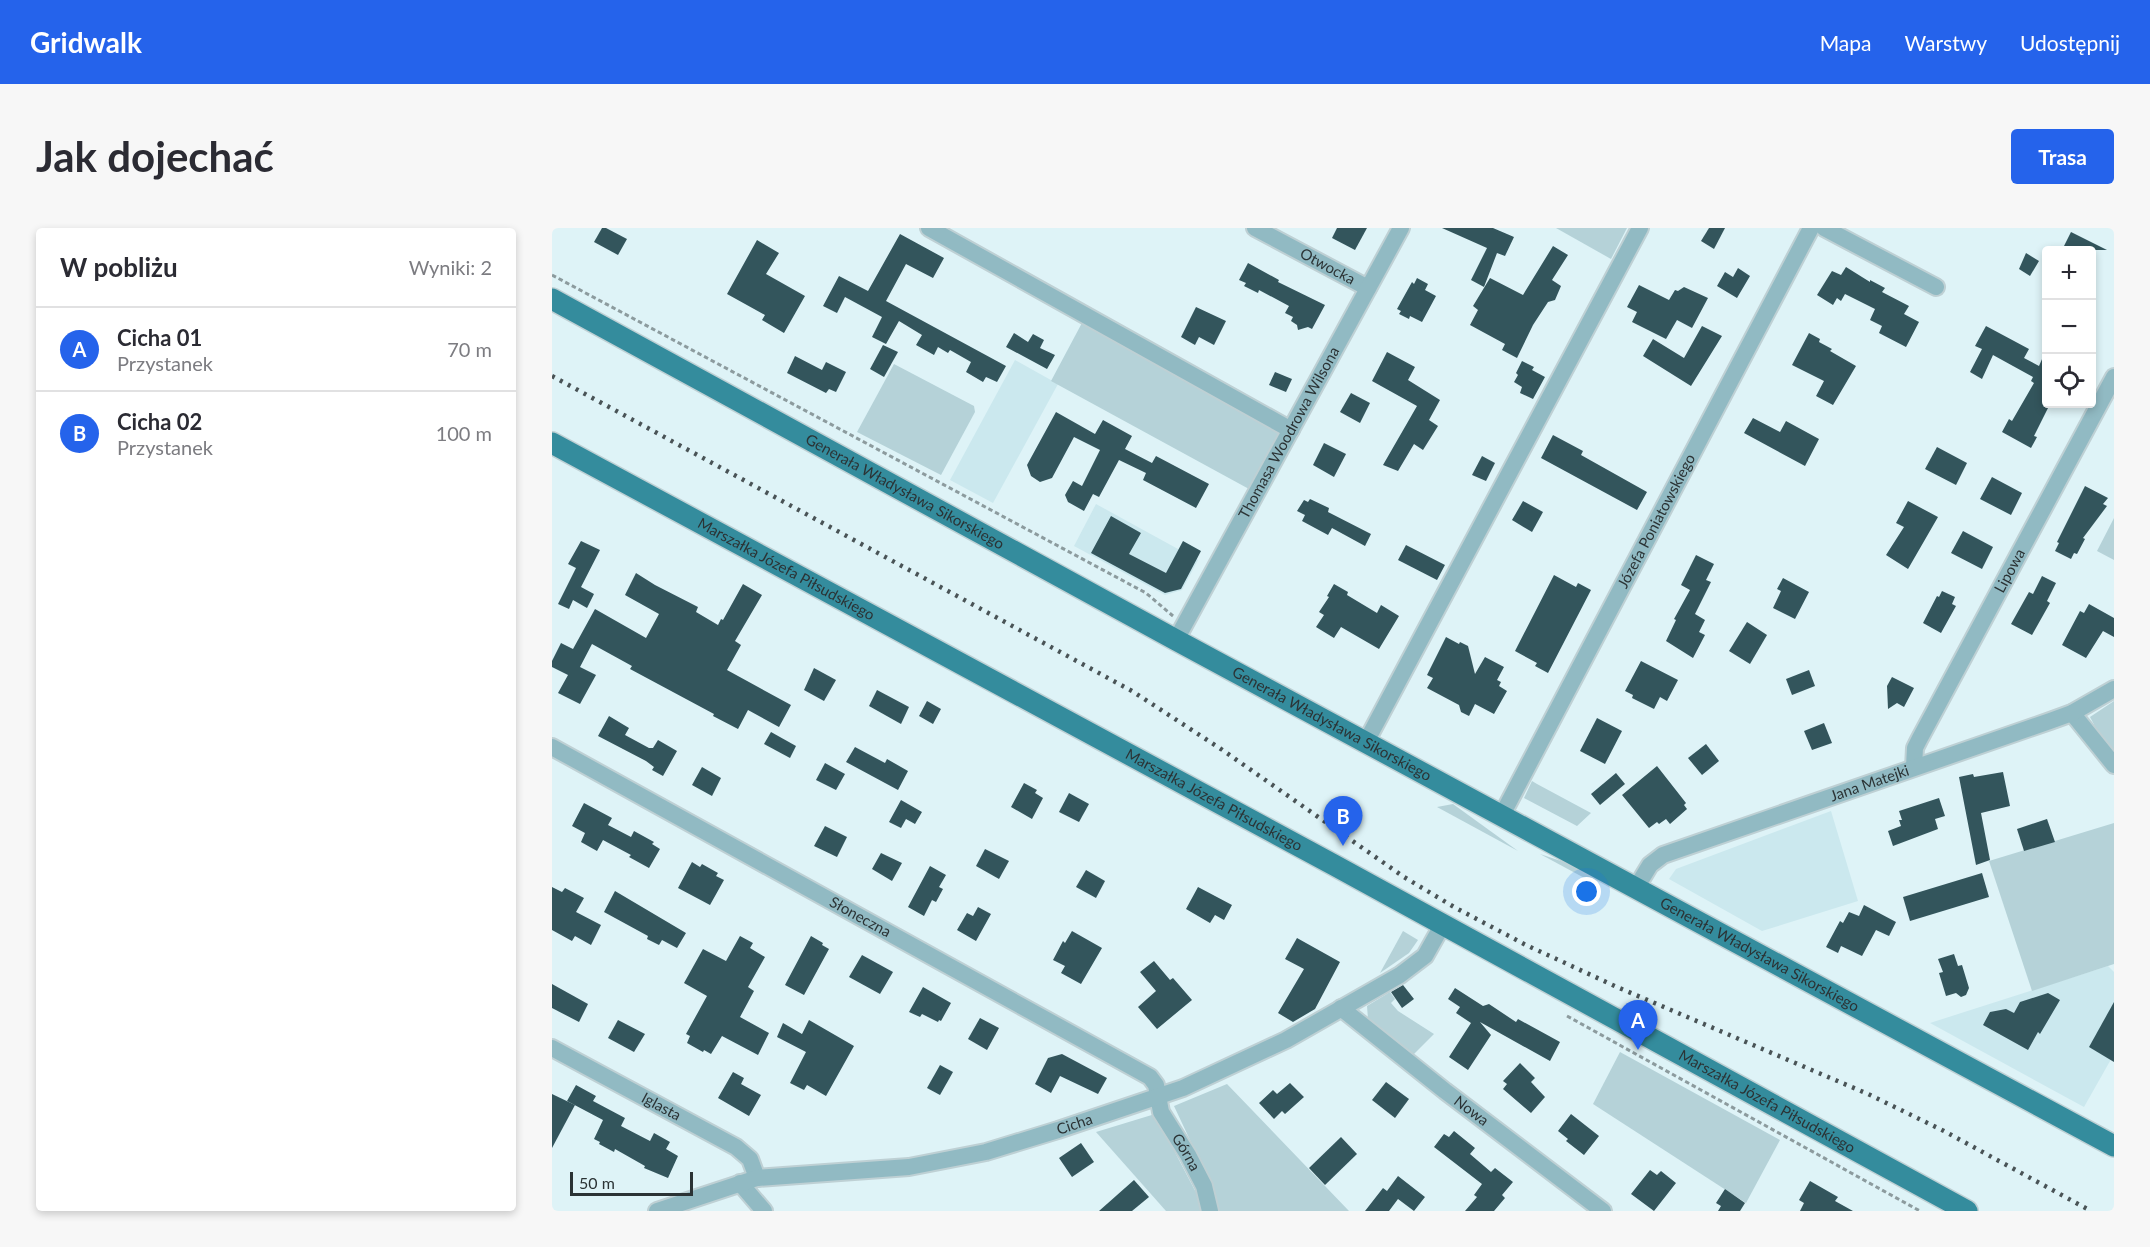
<!DOCTYPE html>
<html lang="pl">
<head>
<meta charset="utf-8">
<style>
  body { margin:0; font-family:Lato,sans-serif; background:#f7f7f7; color:#2b2b33 }
  .controls { position:absolute; right:18px; top:18px; display:grid; overflow:hidden; border-radius:6px; box-shadow:0 3px 9px #0003 }
  .controls button { width:54px; height:54px; display:grid; place-items:center; padding:0; border:0; border-bottom:2px solid #e1e1e2; background:#fff; color:#2b2b33; font:30px sans-serif }
  .scale { position:absolute; left:18px; bottom:15px; width:123px; box-sizing:border-box; padding-left:6px; border:3px solid #2b3335; border-top:0; font-size:16px; line-height:21px; white-space:nowrap; color:#2b3335; -webkit-text-stroke:4px #def3f7; paint-order:stroke }
  .you { position:absolute; left:1035px; top:664px; width:21px; height:21px; margin:-15px; border:4px solid #fff; border-radius:50%; background:#1a73e8; box-shadow:0 0 0 9px #1a73e833 }
  .badge { display:grid; place-items:center; width:39px; height:39px; border-radius:50%; background:#2563eb; color:#fff; font-size:20px; font-weight:700 }
  .pin { position:absolute; translate:-50% -50px; filter:drop-shadow(0 2px 3px #0008) }
  .pin::after { content:''; position:absolute; top:32px; width:21px; height:18px; background:inherit; clip-path:polygon(0 0,100% 0,50% 100%) }
  .list { margin:0; padding:0; list-style:none }
  h2 { display:flex; justify-content:space-between; align-items:center; height:78px; margin:0; padding:0 24px; font-size:26px }
  h2 small { font-size:20px; font-weight:400; color:#7c7c81 }
  .list li { display:grid; grid-template-columns:39px 1fr auto; gap:18px; align-items:center; box-sizing:border-box; height:84px; padding:0 24px; border-top:2px solid #e1e1e2 }
  .list b { display:block; font-size:22px; white-space:nowrap }
  .list p { margin:0; font-size:20px; white-space:nowrap; color:#7c7c81 }
  .list em { font-size:20px; font-style:normal; color:#7c7c81 }
  .icon { flex:none; width:33px; height:33px; fill:none; stroke:currentColor; stroke-width:2; stroke-linecap:round; stroke-linejoin:round }
  .map { position:relative; flex:none; width:1562px; height:983px; overflow:hidden; border-radius:6px }
  header { display:flex; align-items:center; gap:36px; box-sizing:border-box; height:84px; padding:0 30px; background:#2563eb; color:#fff }
  header strong { font-size:28px }
  nav { display:flex; gap:33px; margin-inline-start:auto; font-size:21px }
  .intro { display:flex; align-items:center; justify-content:space-between; box-sizing:border-box; height:144px; padding:0 36px }
  h1 { margin:0; font-size:42px }
  .button { padding:15px 27px; border-radius:6px; background:#2563eb; color:#fff; font-size:21px; font-weight:700 }
  main { display:flex; gap:36px; padding:0 36px }
  aside { flex:1; background:#fff; border-radius:6px; box-shadow:0 3px 9px #0003 }
  .map>svg:first-child { display:block }
  .built { fill:#cbe8ee }
  .green { fill:#b5d2d8 }
  .building { fill:#33555c }
  .lines { fill:none; stroke-linecap:round; stroke-linejoin:round }
  .minor-casing { stroke:#bed0d4; stroke-width:20 }
  .major-casing { stroke:#bed0d4; stroke-width:24 }
  .path { stroke:#8c9b9e; stroke-width:3; stroke-dasharray:4.5 3; stroke-linecap:butt }
  .minor { stroke:#91bac3; stroke-width:16 }
  .major { stroke:#348c9d; stroke-width:21 }
  .rail { stroke:#495356; stroke-width:4.5; stroke-dasharray:3 6; stroke-linecap:butt }
  .labels { text-anchor:middle; stroke-width:6; stroke-linejoin:round; paint-order:stroke }
  .street-label { font-size:15px; fill:#2b3335; stroke:#def3f7 }
</style>
</head>
<body>
<header>
<strong>Gridwalk</strong>
<nav><a>Mapa</a><a>Warstwy</a><a>Udostępnij</a></nav>
</header>
<div class="intro"><h1>Jak dojechać</h1><a class="button">Trasa</a></div>
<main>
<aside>
<h2>W pobliżu<small>Wyniki: 2</small></h2>
<ul class="list">
<li><span class="badge">A</span><div><b>Cicha 01</b><p>Przystanek</p></div><em>70 m</em></li>
<li><span class="badge">B</span><div><b>Cicha 02</b><p>Przystanek</p></div><em>100 m</em></li>
</ul>
</aside>
<div class="map">
<svg width="1562" height="983" viewBox="0 0 1562 983">
  <rect width="100%" height="100%" fill="#def3f7"/>
  <g class="built">
    <path d="M463 132 506 156 441 275 398 252Z"/>
    <path d="M544 276 646 332 630 362 613 367 522 318Z"/>
    <path d="M1279 583 1306 673 1210 703 1117 651 1124 641Z"/>
    <path d="M1556 738 1562 744V826L1532 879 1378 795Z"/>
  </g>
  <g class="green">
    <path d="M1004 0H1075L1059 31Z"/>
    <path d="M531 93 730 201 697 261 499 153Z"/>
    <path d="M342 136 422 178 423 184 389 247 305 204Z"/>
    <path d="M1562 290V332L1545 323Z"/>
    <path d="M1562 473V526L1549 510 1538 489Z"/>
    <path d="M980 553 985 556 1039 585 1025 598 972 570Z"/>
    <path d="M901 576 966 623 885 579Z"/>
    <path d="M1562 595V736L1480 763 1437 633Z"/>
    <path d="M988 626 1027 639 1042 648 1038 653Z"/>
    <path d="M851 703 866 712 857 725 828 745Z"/>
    <path d="M838 764 843 771 839 775 846 783 882 806 861 827 816 791 815 778Z"/>
    <path d="M1068 824 1228 912 1194 975 1041 876Z"/>
    <path d="M675 856 797 983H666L660 959 622 878Z"/>
    <path d="M603 886 650 976 651 983H614L544 904Z"/>
  </g>
  <g class="building">
    <path d="M50 0H54L75 11 66 27 42 14Z"/>
    <path d="M785 0H815L803 22 780 10Z"/>
    <path d="M890 0H941L962 9 953 28 945 25 932 59 919 52 935 20Z"/>
    <path d="M1157 0H1173L1162 21 1149 13Z"/>
    <path d="M1519 4 1555 22H1510Z"/>
    <path d="M348 6 392 30 381 50 354 36 334 73 454 138 445 154 434 149 431 154 414 144 419 134 398 122 396 125 386 119 382 127 364 117 370 107 347 93 334 116 320 109 330 89 293 69 285 85 271 78 287 48 316 63Z"/>
    <path d="M205 12 227 25 214 46 253 68 232 105 210 92 213 87 175 66Z"/>
    <path d="M1001 18 1016 27 1000 52 1009 58 1003 72 996 74 981 97 965 130 950 122 953 116 918 97 926 82 921 78 938 50 971 67Z"/>
    <path d="M1474 25 1487 33 1478 48 1467 41Z"/>
    <path d="M696 35 727 52 726 54 773 77 760 101 756 99 746 102 745 97 739 93 741 89 733 85 737 78 707 62 706 65 692 58 694 55 687 52Z"/>
    <path d="M1294 39 1318 54V52L1333 60 1330 64 1357 78 1352 86 1367 94 1354 119 1327 105 1330 98 1318 92 1323 81 1293 66 1289 73 1285 70 1281 77 1265 67 1280 43 1289 47Z"/>
    <path d="M1186 40 1198 48 1185 70 1165 58 1173 44 1181 49Z"/>
    <path d="M865 50 876 56 873 62 884 68 870 94 858 88 857 91 847 86 849 83 845 81 860 54 862 56Z"/>
    <path d="M1087 57 1117 72 1123 62 1126 63 1132 59 1156 70 1140 100 1125 92 1114 111 1080 94 1085 84 1075 79Z"/>
    <path d="M644 79 674 93 662 117 647 109 643 117 629 109Z"/>
    <path d="M1150 98 1170 108 1139 158 1091 128 1101 111 1132 130Z"/>
    <path d="M1434 98 1477 121 1472 130 1487 138 1494 122V176H1498L1482 208 1485 209 1479 220 1450 204 1457 191 1460 193 1482 155 1479 153 1481 149 1441 127 1430 151 1418 144 1430 121 1423 118Z"/>
    <path d="M462 105 476 114 481 106 492 112 488 120 503 127 495 141 454 119Z"/>
    <path d="M1257 105 1268 111 1267 114 1280 121 1278 123 1304 138 1281 177 1264 168 1272 153 1240 137Z"/>
    <path d="M331 117 346 124 332 149 318 141Z"/>
    <path d="M835 124 863 139 856 152 888 172 877 192 886 198 871 222 862 216 846 243 831 237 865 178 820 153Z"/>
    <path d="M243 128 270 142 274 134 294 144 284 164 277 161 274 165 235 145Z"/>
    <path d="M970 133 982 139 980 142 993 149 981 171 968 165 970 159 962 154 966 147 964 145Z"/>
    <path d="M723 144 740 151 734 164 717 157Z"/>
    <path d="M799 165 818 175 808 195 788 184Z"/>
    <path d="M504 184 543 206 551 192 580 208 573 221 600 235 604 228 657 256 644 280 591 252 594 245 567 232 547 269 541 266 532 283 516 274 513 267 521 253 530 258 548 222 522 209 500 250 488 254 479 248 475 237Z"/>
    <path d="M1201 190 1228 204 1234 193 1267 211 1253 238 1192 205Z"/>
    <path d="M1001 207 1031 223 1029 227 1095 264 1085 282 989 230Z"/>
    <path d="M772 215 794 226 782 249 761 237Z"/>
    <path d="M1385 219 1415 235 1404 257 1373 241Z"/>
    <path d="M930 228 943 235 934 253 920 247Z"/>
    <path d="M1440 249 1470 265 1459 287 1428 271Z"/>
    <path d="M1533 258 1556 270 1551 276 1555 278 1531 310 1533 311 1525 326 1522 325 1519 331 1503 323 1507 315 1505 314Z"/>
    <path d="M758 271 777 280 776 284 819 306 813 318 780 300 776 307 750 293 753 287 745 283 752 272 756 274Z"/>
    <path d="M971 273 991 284 980 304 960 292Z"/>
    <path d="M1356 273 1386 289 1356 341 1334 327 1352 299 1344 295Z"/>
    <path d="M559 288 589 305 577 326 614 345 631 313 649 323 629 361 613 365 539 325Z"/>
    <path d="M1411 303 1441 319 1430 341 1399 325Z"/>
    <path d="M29 313 48 322 29 359 42 366 35 380 21 372 17 381 6 376 24 340 16 336Z"/>
    <path d="M854 317 893 337 885 352 846 332Z"/>
    <path d="M1144 327 1162 336 1154 352 1159 354 1143 386 1153 392 1147 404 1153 407 1141 430 1114 413 1124 392 1122 391 1138 362 1129 357Z"/>
    <path d="M84 345 103 357 146 379 144 384 166 397 169 391 171 392 191 356 210 367 183 413 189 417 175 442 239 477 227 499 196 482 186 501 161 488 162 486 78 441 80 438 40 416 28 439 44 447 28 476 6 465 16 447 0 439V433L9 415 21 421 43 381 94 410 107 386 73 367Z"/>
    <path d="M1002 347 1024 359 1026 355 1039 362 996 445 983 438 985 435 963 423Z"/>
    <path d="M1490 348 1504 355 1495 373 1498 375 1480 407 1459 396 1477 364 1481 366Z"/>
    <path d="M1231 350 1257 364 1243 391 1221 380 1229 363 1225 361Z"/>
    <path d="M782 356 796 364 795 367 825 385 829 377 847 388 827 421 789 399 782 410 764 399 772 387 767 384 777 369 775 368Z"/>
    <path d="M1390 363 1403 369 1400 376 1404 378 1389 405 1371 395 1385 368 1387 369Z"/>
    <path d="M1537 376 1562 390V409L1551 403 1534 430 1510 417 1528 383 1532 385Z"/>
    <path d="M1195 394 1215 407 1198 436 1177 423Z"/>
    <path d="M894 409 907 416 908 414 916 418 923 446 933 429 952 439 945 452 949 454 947 458 955 463 942 486 923 476 917 488 909 484 907 477 875 460 881 450 875 447Z"/>
    <path d="M1089 433 1126 452 1115 473 1108 469 1102 481 1080 470 1081 467 1073 463Z"/>
    <path d="M262 440 284 452 272 473 252 462Z"/>
    <path d="M1257 442 1263 458 1240 467 1234 451Z"/>
    <path d="M1340 449 1362 460 1352 479 1345 475 1336 481 1335 458Z"/>
    <path d="M325 462 357 479 349 496 317 478Z"/>
    <path d="M375 473 389 481 381 496 367 488Z"/>
    <path d="M57 488 77 500 73 507 97 520H101L106 512 125 523 111 548 100 542 102 539 94 533 46 508Z"/>
    <path d="M1045 490 1070 503 1053 536 1028 523Z"/>
    <path d="M1272 495 1280 515 1260 522 1252 503Z"/>
    <path d="M219 504 244 518 238 530 212 516Z"/>
    <path d="M1154 516 1167 533 1150 547 1136 530Z"/>
    <path d="M303 519 333 535 335 531 356 543 346 562 294 534Z"/>
    <path d="M273 535 293 546 284 562 264 552Z"/>
    <path d="M1105 538 1134 575 1132 577 1135 581 1118 596 1114 591 1107 596 1105 594 1097 600 1070 567Z"/>
    <path d="M150 539 169 550 160 568 140 557Z"/>
    <path d="M1451 544 1458 578 1429 585 1438 632 1424 637 1407 549 1421 546 1422 549Z"/>
    <path d="M1064 545 1073 556 1048 577 1039 566Z"/>
    <path d="M472 555 485 562 483 565 491 570 480 591 459 579Z"/>
    <path d="M517 565 537 576 527 594 507 584Z"/>
    <path d="M1387 570 1393 588 1383 591 1386 601 1341 618 1336 603 1349 598 1347 592H1350L1347 583Z"/>
    <path d="M349 572 370 584 363 596 354 591 349 600 337 594Z"/>
    <path d="M32 575 60 590 56 597 79 609 82 603 102 614 100 616 108 621 97 640 77 629 79 627 51 612 45 623 29 614 33 605 20 598Z"/>
    <path d="M1495 591 1503 614 1472 623 1465 601Z"/>
    <path d="M273 598 295 609 285 629 262 618Z"/>
    <path d="M433 621 457 633 447 651 424 638Z"/>
    <path d="M329 625 350 635 340 653 320 641Z"/>
    <path d="M140 634 148 639 150 636 166 645 164 648 172 652 158 677 126 660Z"/>
    <path d="M378 638 394 647 387 659 391 661 384 674 380 672 372 688 356 679Z"/>
    <path d="M534 642 553 653 544 670 524 659Z"/>
    <path d="M1430 645 1437 669 1358 693 1351 669Z"/>
    <path d="M0 659 10 664 13 660 32 670 24 684 49 697 39 717 23 708 20 713 0 702Z"/>
    <path d="M646 659 680 677 672 692 663 687 658 695 634 681Z"/>
    <path d="M63 663 134 705 125 720 110 712 107 717 95 711 96 708 52 684Z"/>
    <path d="M1312 677 1344 694 1337 708 1324 702 1310 728 1289 718 1286 725 1274 719 1288 693 1291 695 1297 684 1307 688Z"/>
    <path d="M426 679 439 686 424 713 405 702 415 685 421 688Z"/>
    <path d="M520 703 550 720 529 756 509 745 513 738 501 732 511 713 513 715Z"/>
    <path d="M188 708 201 715 198 720 213 729 196 759 202 763 188 789 217 805 206 827 170 808 159 826 152 822 151 824 135 815 138 808 134 806 155 768 132 755 151 721 174 733Z"/>
    <path d="M259 708 271 715 270 717 277 721 252 767 233 757Z"/>
    <path d="M745 710 788 734 763 781 741 794 726 785 752 741 733 731Z"/>
    <path d="M1402 726 1406 738 1410 737 1417 760 1414 767 1409 769 1404 765 1394 768 1387 745 1391 744 1386 731Z"/>
    <path d="M310 727 341 744 328 766 297 749Z"/>
    <path d="M602 733 618 752 621 750 640 772 605 801 586 779 604 763 588 744Z"/>
    <path d="M0 756 36 776 27 794 0 780Z"/>
    <path d="M851 757 862 771 850 780 839 764Z"/>
    <path d="M371 759 399 775 389 793 387 792 386 794 370 786 368 789 357 784Z"/>
    <path d="M903 760 931 778 937 776 964 794 966 791 1008 814 998 833 928 794 939 807 916 842 897 829 919 795 904 785 908 779 896 771Z"/>
    <path d="M1496 765 1508 772 1488 806 1486 804 1476 822 1431 797 1438 784 1454 781 1462 785 1468 774Z"/>
    <path d="M1562 774V834L1537 819Z"/>
    <path d="M428 790 447 800 435 822 416 811Z"/>
    <path d="M66 792 93 806 82 824 56 810Z"/>
    <path d="M257 792 302 818 274 868 255 857 252 862 238 855 254 824 225 809 231 795 250 806Z"/>
    <path d="M510 826 555 850 546 866 508 848 499 865 483 856 496 830Z"/>
    <path d="M968 835 983 850 979 854 993 869 979 885 951 861 955 856 951 853Z"/>
    <path d="M388 837 401 844 388 867 375 860Z"/>
    <path d="M181 844 192 850 189 856 209 867 197 888 166 870Z"/>
    <path d="M834 854 857 871 843 890 820 872Z"/>
    <path d="M738 855 752 869 733 886 730 883 722 891 707 875 721 862 725 866Z"/>
    <path d="M24 857 44 868 41 873 73 890 69 898 98 913 102 905 118 914 114 921 126 928 116 950 92 940 93 938 63 921 62 924 47 916 48 914 42 911 51 892 15 873Z"/>
    <path d="M0 866 23 877 0 920Z"/>
    <path d="M1019 886 1047 908 1032 927 1014 913 1016 911 1006 903Z"/>
    <path d="M902 903 923 920 918 926 939 944 943 940 961 954 950 967 953 970 942 983H913L925 969 922 967 930 956 882 919 892 906 897 909Z"/>
    <path d="M789 909 805 926 773 957 757 940Z"/>
    <path d="M529 915 542 934 520 949 507 930Z"/>
    <path d="M1098 942 1105 947 1109 943 1124 955 1102 983 1079 966Z"/>
    <path d="M846 948 873 969 862 983 846 971 837 983H813L831 960 835 963Z"/>
    <path d="M582 952 597 969 580 983H547Z"/>
    <path d="M1258 953 1286 969 1283 973 1301 983H1248L1252 975 1247 972Z"/>
    <path d="M1173 961 1193 975 1188 983H1166L1169 978 1164 975Z"/>
  </g>
  <g class="lines">
    <g class="minor-casing">
      <g id="minor">
        <path d="M377 0 739 202"/>
        <path id="s1" d="M703 0 816 60"/>
        <path d="M1272 0 1384 59"/>
        <path id="s2" d="M624 412 849 0"/>
        <path d="M1520 485 1562 537"/>
        <path d="M814 514 1088 0"/>
        <path id="s3" d="M0 519 598 849 604 857 609 884 636 927 652 958 658 983"/>
        <path id="s4" d="M1362 539 1363 520 1367 512 1562 149"/>
        <path id="s5" d="M950 587 1259 0"/>
        <path id="s6" d="M1084 660 1098 637 1111 627 1498 493 1520 485 1562 461"/>
        <path id="s7" d="M789 780 893 863 1051 983"/>
        <path id="s8" d="M0 820 184 919 198 931 205 950"/>
        <path d="M188 955 212 983"/>
        <path id="s9" d="M105 983 205 950 357 939 434 924 506 902 631 860 734 812 848 747 873 728 891 696"/>
      </g>
    </g>
    <g class="major-casing">
      <g id="major">
        <path id="s10" d="M0 71 624 412 1562 918"/>
        <path id="s11" d="M0 215 782 637 1415 983"/>
      </g>
    </g>
    <g class="path">
      <path d="M0 47 594 365 621 388"/>
      <path d="M1015 788 1368 983"/>
    </g>
    <use href="#minor" class="minor"/>
    <use href="#major" class="major"/>
    <path class="rail" d="M0 148 580 463 669 521 852 649 902 679 974 717 1065 759 1316 866 1392 903 1539 983"/>
  </g>
  <g class="labels">
    <g class="street-label">
      <text dy="5" stroke="none"><textPath href="#s1" startOffset="82">Otwocka</textPath></text>
      <text dy="5" stroke="none"><textPath href="#s2" startOffset="236">Thomasa Woodrowa Wilsona</textPath></text>
      <text dy="5" stroke="none"><textPath href="#s10" startOffset="402">Generała Władysława Sikorskiego</textPath></text>
      <text dy="5" stroke="none"><textPath href="#s5" startOffset="332">Józefa Poniatowskiego</textPath></text>
      <text dy="5" stroke="none"><textPath href="#s11" startOffset="266">Marszałka Józefa Piłsudskiego</textPath></text>
      <text dy="5" stroke="none"><textPath href="#s4" startOffset="220">Lipowa</textPath></text>
      <text dy="5" stroke="none"><textPath href="#s10" startOffset="888">Generała Władysława Sikorskiego</textPath></text>
      <text dy="5" stroke="none"><textPath href="#s6" startOffset="262">Jana Matejki</textPath></text>
      <text dy="5" stroke="none"><textPath href="#s11" startOffset="752">Marszałka Józefa Piłsudskiego</textPath></text>
      <text dy="5" stroke="none"><textPath href="#s3" startOffset="352">Słoneczna</textPath></text>
      <text dy="5" stroke="none"><textPath href="#s10" startOffset="1374">Generała Władysława Sikorskiego</textPath></text>
      <text dy="5" stroke="none"><textPath href="#s11" startOffset="1382">Marszałka Józefa Piłsudskiego</textPath></text>
      <text dy="5" stroke="none"><textPath href="#s8" startOffset="124">Iglasta</textPath></text>
      <text dy="5" stroke="none"><textPath href="#s7" startOffset="166">Nowa</textPath></text>
      <text dy="5" stroke="none"><textPath href="#s9" startOffset="429">Cicha</textPath></text>
      <text dy="5" stroke="none"><textPath href="#s3" startOffset="768">Górna</textPath></text>
    </g>
  </g>
</svg>
<div class="controls">
<button>+</button>
<button>−</button>
<button><svg class="icon" aria-label="locate" viewBox="0 0 24 24"><circle cx="12" cy="12" r="6"/><path d="M12 2v4M12 18v4M2 12h4M18 12h4"/></svg></button>
</div>
<div class="scale">50 m</div>
<div class="you"></div>
<div class="pin badge" style="left:1086px;top:822px">A</div>
<div class="pin badge" style="left:791px;top:618px">B</div>
</div>
</main>
</body>
</html>
